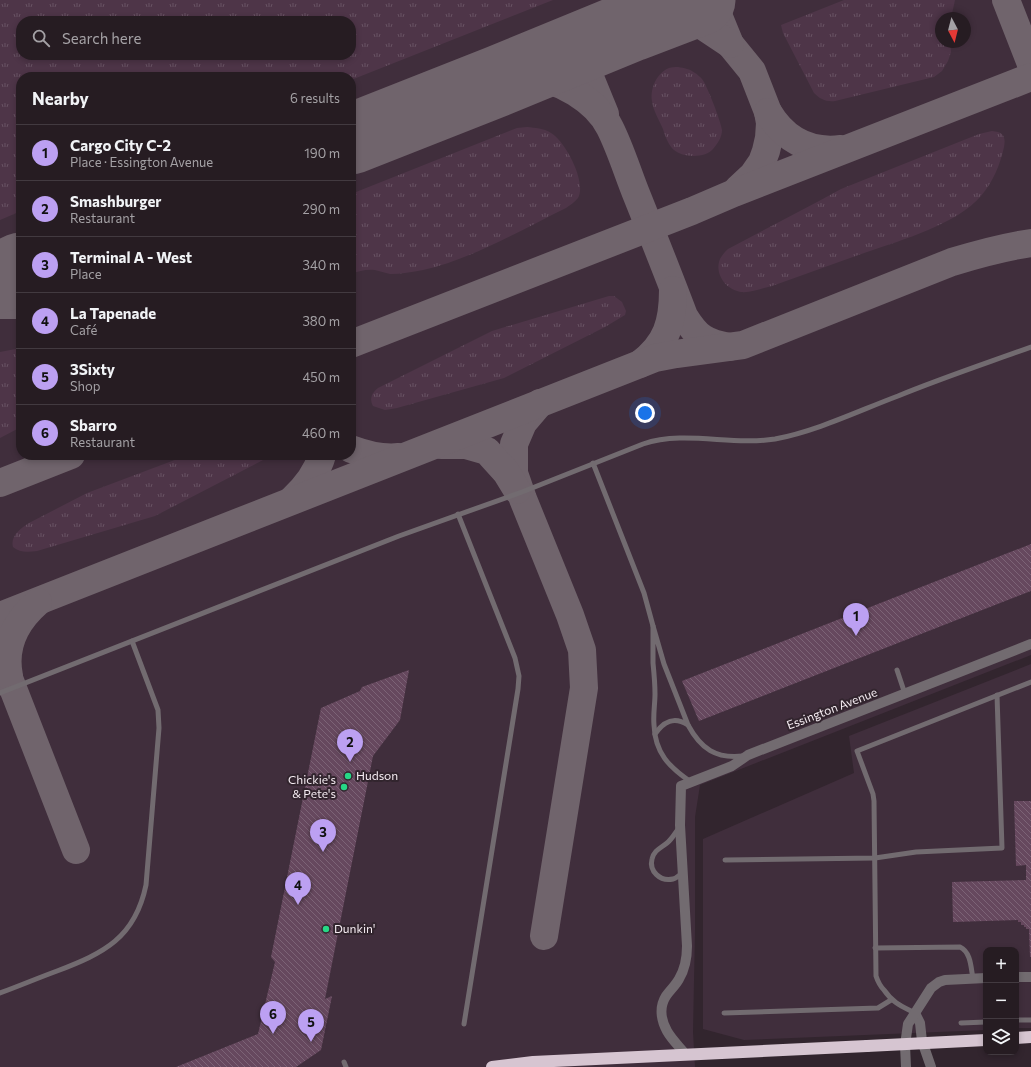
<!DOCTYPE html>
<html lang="en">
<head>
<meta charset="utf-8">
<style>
  body { margin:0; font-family:Commissioner,sans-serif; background:#32292f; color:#f1f3f6 }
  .controls { position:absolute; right:12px; bottom:12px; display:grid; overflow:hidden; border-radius:8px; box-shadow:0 2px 6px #0003 }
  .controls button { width:36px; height:36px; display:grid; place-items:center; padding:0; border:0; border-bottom:1px solid #423a40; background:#261c22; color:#f1f3f6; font:20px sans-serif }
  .compass { position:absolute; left:935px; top:12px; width:36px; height:36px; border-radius:50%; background:#261c22; box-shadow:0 2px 6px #0003; rotate:173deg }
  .you { position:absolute; left:645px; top:413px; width:14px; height:14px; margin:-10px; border:3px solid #fff; border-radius:50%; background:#1a73e8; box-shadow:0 0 0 6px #1a73e833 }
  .badge { display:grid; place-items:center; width:26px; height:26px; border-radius:50%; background:#bca0f2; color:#111; font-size:13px; font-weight:700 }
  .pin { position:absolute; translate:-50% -33px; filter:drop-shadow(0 1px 2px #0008) }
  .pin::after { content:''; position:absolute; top:21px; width:14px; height:12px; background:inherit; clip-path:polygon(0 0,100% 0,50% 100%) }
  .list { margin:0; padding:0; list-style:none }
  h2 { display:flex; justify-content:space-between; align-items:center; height:52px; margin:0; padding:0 16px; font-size:17px }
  h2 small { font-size:13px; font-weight:400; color:#a4a1a5 }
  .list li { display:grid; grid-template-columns:26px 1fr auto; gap:12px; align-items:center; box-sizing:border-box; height:56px; padding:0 16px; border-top:1px solid #423a40 }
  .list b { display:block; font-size:15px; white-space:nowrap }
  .list p { margin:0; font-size:13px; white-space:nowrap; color:#a4a1a5 }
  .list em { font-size:13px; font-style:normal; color:#a4a1a5 }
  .icon { flex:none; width:22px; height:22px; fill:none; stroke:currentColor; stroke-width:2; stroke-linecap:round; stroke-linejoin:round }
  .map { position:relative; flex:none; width:1031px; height:1067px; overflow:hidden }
  .search { position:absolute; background:#261c22; box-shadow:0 2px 6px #0003; left:16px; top:16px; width:340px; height:44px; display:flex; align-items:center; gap:10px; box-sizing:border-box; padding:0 14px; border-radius:16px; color:#a4a1a5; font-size:15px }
  .panel { position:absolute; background:#261c22; box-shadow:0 2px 6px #0003; left:16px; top:72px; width:340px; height:388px; border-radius:16px }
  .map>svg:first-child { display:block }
  .built { fill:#402e3c; fill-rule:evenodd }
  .grass { fill:url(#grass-tufts); fill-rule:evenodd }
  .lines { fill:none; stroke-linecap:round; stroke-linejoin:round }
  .taxiway { stroke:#70646c; stroke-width:28 }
  .runway { stroke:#70646c; stroke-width:71 }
  .building { fill:url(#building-back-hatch) }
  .lane { stroke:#726b70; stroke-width:5 }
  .street { stroke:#726b70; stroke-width:10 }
  .highway { stroke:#d6c5d1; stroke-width:12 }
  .highway-bridge { stroke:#d6c5d1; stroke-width:12 }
  .poi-dot { fill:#26d886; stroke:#32252e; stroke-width:1.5 }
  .labels { text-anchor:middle; stroke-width:4; stroke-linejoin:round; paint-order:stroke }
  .street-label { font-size:12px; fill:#f5ecf2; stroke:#32252e }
  .poi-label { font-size:12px; fill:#f5ecf2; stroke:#32252e; text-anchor:start }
</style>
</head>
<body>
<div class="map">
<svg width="1031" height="1067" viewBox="0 0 1031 1067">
  <defs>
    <pattern id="grass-tufts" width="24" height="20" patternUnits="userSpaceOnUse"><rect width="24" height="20" fill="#4e3548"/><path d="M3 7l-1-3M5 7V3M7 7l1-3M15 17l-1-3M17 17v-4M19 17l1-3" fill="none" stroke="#685263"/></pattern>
    <pattern id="building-back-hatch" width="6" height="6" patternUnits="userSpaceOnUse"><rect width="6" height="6" fill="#66485e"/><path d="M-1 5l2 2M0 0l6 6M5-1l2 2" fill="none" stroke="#7c6376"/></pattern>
  </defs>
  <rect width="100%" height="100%" fill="#32252e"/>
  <g class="built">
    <path d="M0 0H1031V655L700 785 695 817V930L693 1032 695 1067H0ZM941 18H965V42H941ZM21 21H351V55H21ZM21 77H351V455H21Z"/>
    <path d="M1031 664V1028H1016V950H986V1030L744 1040 703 1029V839L854 773 849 736Z"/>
  </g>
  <g class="grass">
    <path d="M0 0H553L351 80V77H21V211L0 220ZM21 21H351V55H21Z"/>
    <path d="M844 0H955L951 18H941V42H950L951 52 948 61 942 71 934 77 835 101C826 102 820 99 814 93L783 33 781 25Z"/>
    <path d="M678 67C684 68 690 69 695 73 697 74 700 77 702 79 707 85 721 122 722 130 722 137 718 143 713 149 706 158 683 158 674 150 669 146 665 136 663 129 659 120 653 110 652 101 650 88 657 73 669 68 672 67 675 67 678 67Z"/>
    <path d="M527 127C535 128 543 128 551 133 565 141 587 182 578 198 575 202 570 205 566 208 521 230 472 259 423 270 412 272 401 274 390 274 385 273 380 271 375 270 366 269 359 271 351 274V194L517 128Z"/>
    <path d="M992 131C1003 132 1006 136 1004 147 1000 165 993 182 981 196 957 224 902 240 867 252 835 263 804 275 772 286 762 288 751 293 741 292 726 290 714 274 720 259 722 255 725 252 728 249L819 201 841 189 979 134Z"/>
    <path d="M609 296H614L622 302 626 311 625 315 605 327 504 378 397 408 385 410 373 406C369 398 372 393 378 388L492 331Z"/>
    <path d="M21 348V427L0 438V352Z"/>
    <path d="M188 455H269L263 460 155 516 37 551C28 552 20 553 13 547 10 536 21 528 29 523L87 493Z"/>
  </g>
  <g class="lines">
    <g class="taxiway">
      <path d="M712 0 730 44 752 71 768 112 770 123 769 138 766 151 762 162 753 175 738 189"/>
      <path d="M1006 0 1031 64"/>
      <path d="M647 20 688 21 703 26 730 44"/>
      <path d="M578 48 605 114"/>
      <path d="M498 81C508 79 518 77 528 77 558 77 597 101 610 128 621 150 628 174 637 196 653 236 669 276 684 316 697 337 705 343 730 347"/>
      <path d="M768 112C784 139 809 153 841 149"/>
      <path d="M0 305H21"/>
      <path d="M351 344 692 211 734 193 1031 77"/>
      <path d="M640 364C667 344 673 322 673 290"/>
      <path d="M540 403 523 423 514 444V473L523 499 570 615 582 650 584 688 544 936"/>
      <path d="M441 445H466L487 451 506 472 517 490"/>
      <path d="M351 449C367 455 382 459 399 457"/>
      <path d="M0 483 71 455"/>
      <path d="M292 500C306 487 317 473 322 455"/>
      <path d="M0 616 640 364 655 358 676 354 743 345 952 262C978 254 1004 247 1031 243"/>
      <path d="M0 655 76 850"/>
      <path d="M9 676C3 646 15 622 38 602"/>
    </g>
    <g class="runway">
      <path d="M351 139 498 81 632 26 700 0"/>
      <path d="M0 277 21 268"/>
    </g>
  </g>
  <g class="building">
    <path d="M1031 544V591L699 721 682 681Z"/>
    <path d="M409 670 400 720 373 756 325 999 332 996 321 1050 296 1067H176L258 1034 275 962 271 957 321 708 360 691 362 687Z"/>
    <path d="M1014 801H1031V957H1030L1029 929H1026V927H1024V925H1021V922H1018V920L953 922 952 882 1026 880V865L1016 866Z"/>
  </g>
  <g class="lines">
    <g class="lane">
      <path d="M593 463 644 593 653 626"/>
      <path d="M458 514 515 658 519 676 518 689 464 1024"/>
      <path d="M897 670 905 694"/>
      <path d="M0 693 399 536 522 492 643 444C685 430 731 446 775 439 817 431 858 411 898 396 942 378 987 363 1031 347"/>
      <path d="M655 734C664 721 674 716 688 725"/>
      <path d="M691 782C669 767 655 753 654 725 653 714 655 704 655 694 655 684 654 673 653 663 653 650 653 638 653 626L664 664 688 725C701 749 716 759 743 756"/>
      <path d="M679 828C675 833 672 839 667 843 661 848 654 850 652 859 649 871 660 882 673 879 677 878 680 875 683 872"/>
      <path d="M725 860 875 858 916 852 1002 848 997 695"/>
      <path d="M875 948 960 947C971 952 971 968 973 979"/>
      <path d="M0 993C19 986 38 978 57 971 104 953 135 938 146 885L159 728 158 710 132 641"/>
      <path d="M724 1013 878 1008 891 1000"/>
      <path d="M915 1013C901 1006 893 1003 884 990 880 986 878 982 876 976L874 801 873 794 857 751 1031 682"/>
      <path d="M1016 1020H1031"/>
      <path d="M961 1023 986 1022"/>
      <path d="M344 1062 346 1067"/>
    </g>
    <g class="street">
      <path d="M1016 977H1031"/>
      <path d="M915 1013 920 1023 922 1041 931 1067"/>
      <path d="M686 1055C680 1047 672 1040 667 1031 661 1020 659 1007 666 996 670 990 676 985 679 979 685 969 687 957 687 946L680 825 681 786 732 766 748 755 1031 644"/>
      <path d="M906 1067 905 1045 908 1024 931 988 939 982 945 980 986 978"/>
    </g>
    <g class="highway">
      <path d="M1016 1038 1031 1037"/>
      <path d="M492 1067 533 1062 867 1046"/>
    </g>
    <path class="highway-bridge" d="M867 1046 986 1040"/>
  </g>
  <g class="poi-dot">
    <circle cx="348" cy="776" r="4"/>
    <circle cx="344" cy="787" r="4"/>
    <circle cx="326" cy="929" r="4"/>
  </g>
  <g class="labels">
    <g class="street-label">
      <text transform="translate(832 709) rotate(-21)" y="4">Essington Avenue</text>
    </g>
    <g class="poi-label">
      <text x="356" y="780">Hudson</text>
      <text x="336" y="784" text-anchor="end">Chickie's<tspan x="336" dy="14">&amp; Pete's</tspan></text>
      <text x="334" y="933">Dunkin'</text>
    </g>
  </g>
</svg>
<div class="controls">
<button>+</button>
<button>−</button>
<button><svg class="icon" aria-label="layers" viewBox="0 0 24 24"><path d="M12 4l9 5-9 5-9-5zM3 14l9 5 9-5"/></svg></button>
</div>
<svg class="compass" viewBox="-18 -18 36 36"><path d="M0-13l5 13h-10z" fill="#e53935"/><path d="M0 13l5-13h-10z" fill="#a4a1a5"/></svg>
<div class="you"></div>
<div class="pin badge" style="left:856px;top:636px">1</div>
<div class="pin badge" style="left:350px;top:762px">2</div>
<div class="pin badge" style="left:323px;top:852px">3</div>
<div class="pin badge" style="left:298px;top:905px">4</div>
<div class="pin badge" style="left:311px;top:1042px">5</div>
<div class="pin badge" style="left:273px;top:1034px">6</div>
<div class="search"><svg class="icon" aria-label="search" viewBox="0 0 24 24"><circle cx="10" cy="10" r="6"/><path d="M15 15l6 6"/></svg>Search here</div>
<section class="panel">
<h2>Nearby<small>6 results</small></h2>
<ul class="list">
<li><span class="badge">1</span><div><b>Cargo City C-2</b><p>Place · Essington Avenue</p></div><em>190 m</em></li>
<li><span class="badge">2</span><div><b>Smashburger</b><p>Restaurant</p></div><em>290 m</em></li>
<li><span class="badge">3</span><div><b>Terminal A - West</b><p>Place</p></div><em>340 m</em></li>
<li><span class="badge">4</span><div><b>La Tapenade</b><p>Café</p></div><em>380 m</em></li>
<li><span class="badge">5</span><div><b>3Sixty</b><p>Shop</p></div><em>450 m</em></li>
<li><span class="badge">6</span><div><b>Sbarro</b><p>Restaurant</p></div><em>460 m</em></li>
</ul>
</section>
</div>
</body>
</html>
